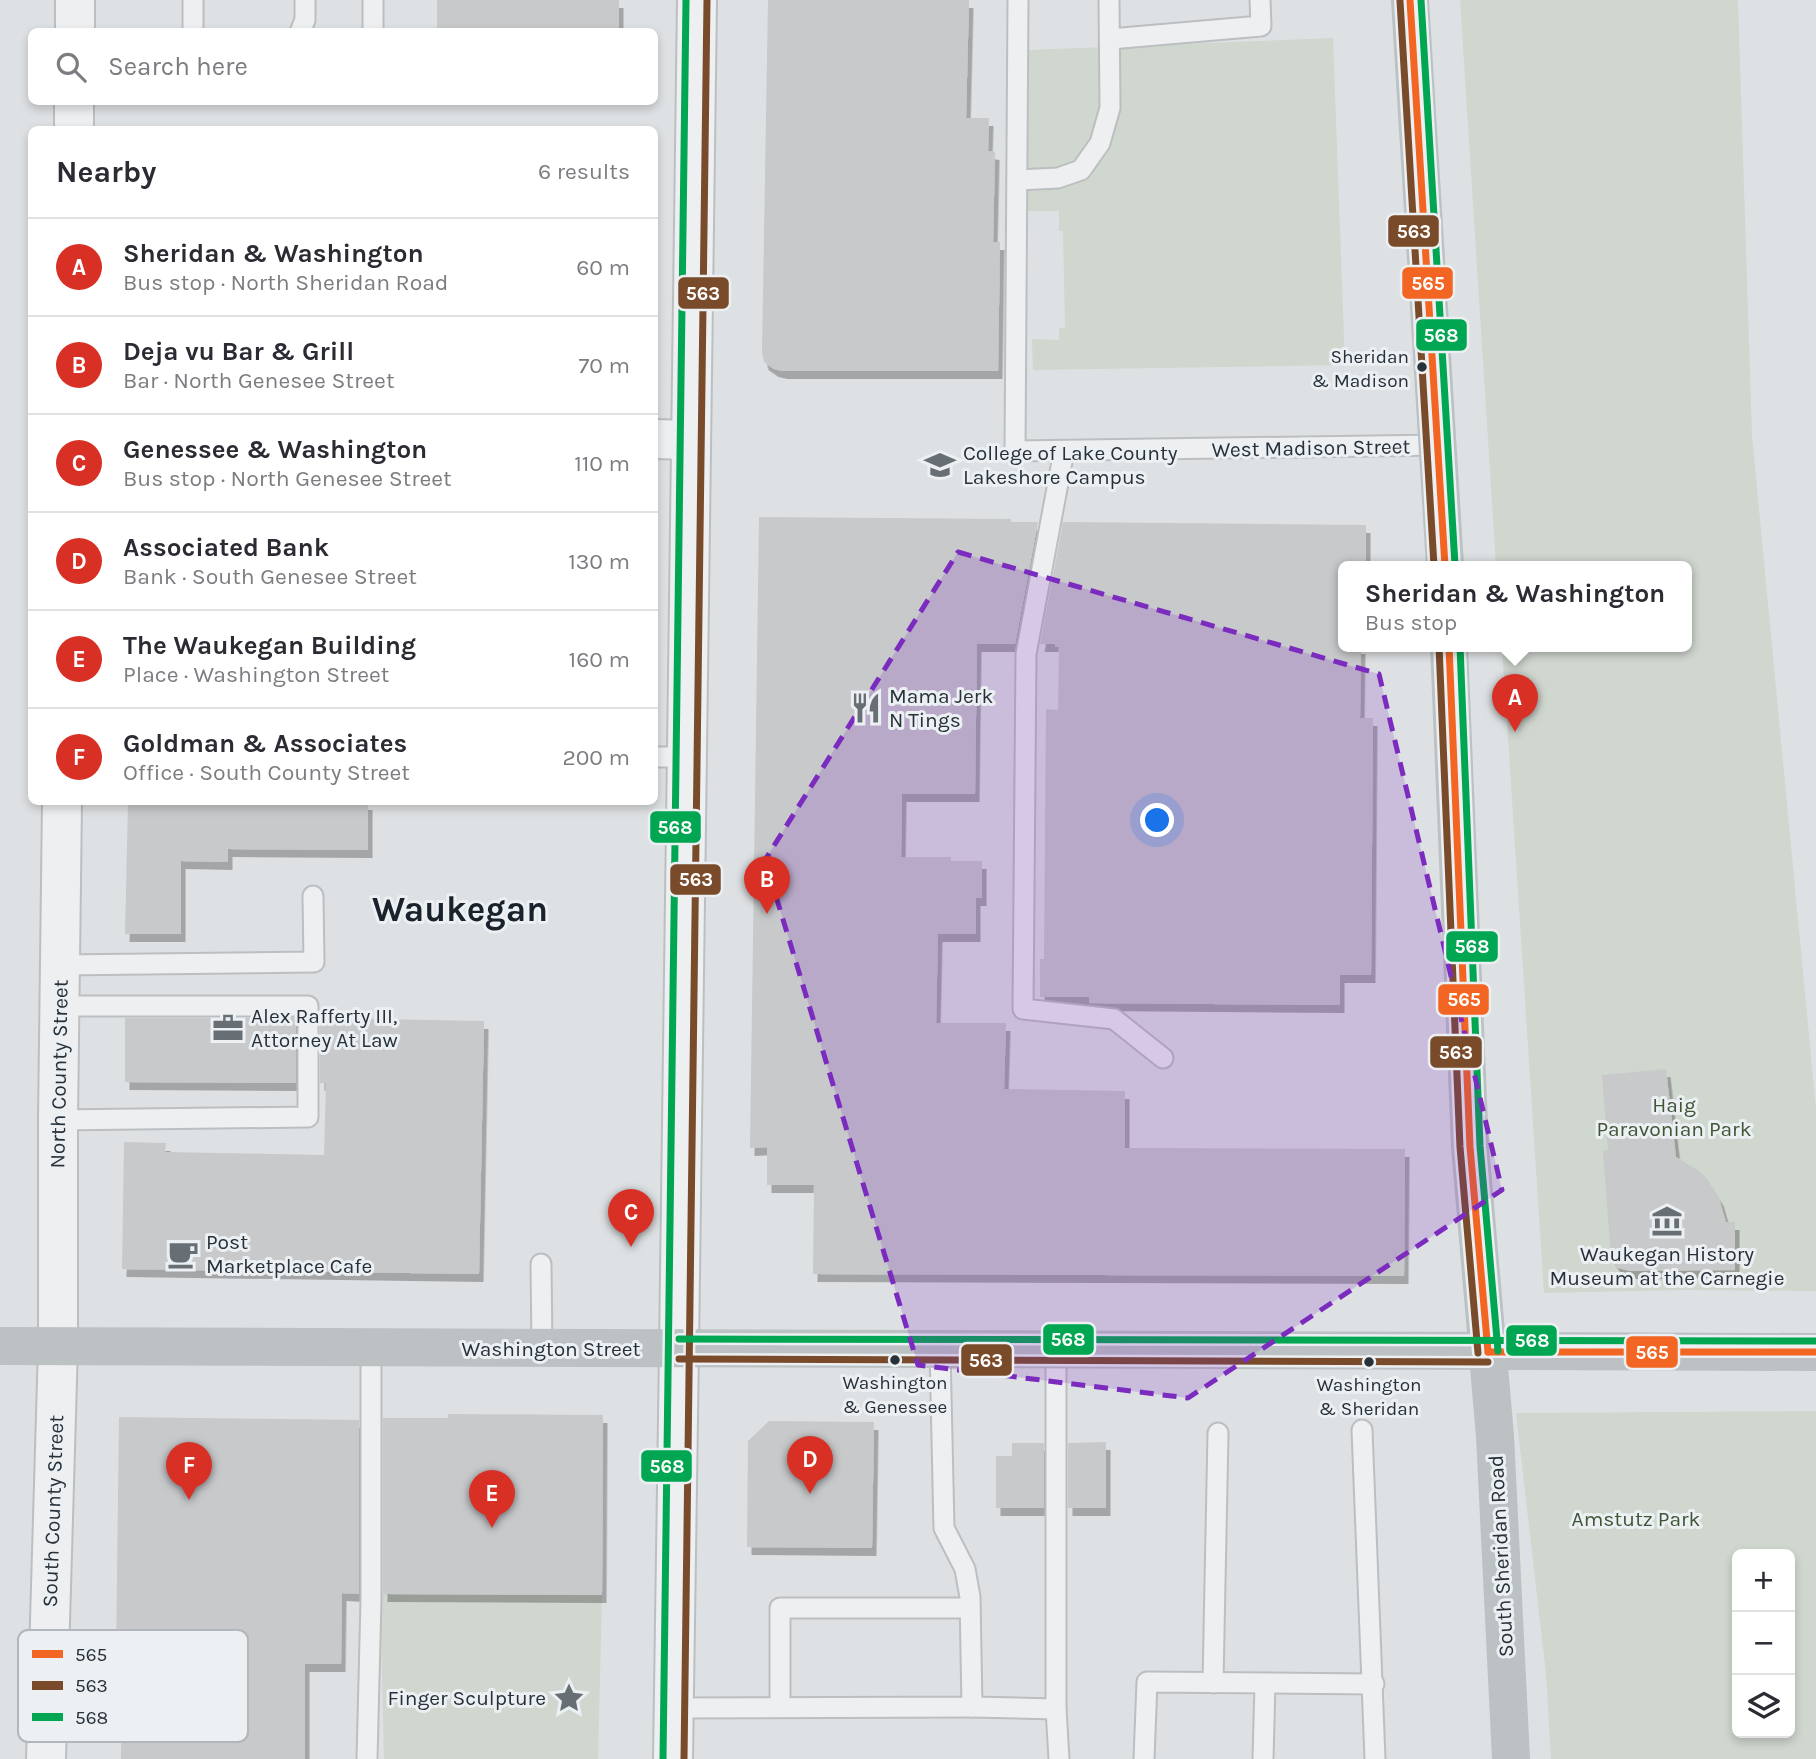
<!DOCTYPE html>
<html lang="en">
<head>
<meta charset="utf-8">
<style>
  body { margin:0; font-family:Karla,sans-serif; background:#f2f2f3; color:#2b2b33 }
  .controls { position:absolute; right:21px; bottom:21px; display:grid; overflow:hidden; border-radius:10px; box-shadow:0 4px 10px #0003 }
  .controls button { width:63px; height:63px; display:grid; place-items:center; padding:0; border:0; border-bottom:2px solid #e1e1e2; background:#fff; color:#2b2b33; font:35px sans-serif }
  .you { position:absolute; left:1158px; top:821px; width:24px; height:24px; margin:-18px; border:5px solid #fff; border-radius:50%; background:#1a73e8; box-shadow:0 0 0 10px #1a73e833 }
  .badge { display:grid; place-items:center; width:46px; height:46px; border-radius:50%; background:#d93025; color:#fff; font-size:23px; font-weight:700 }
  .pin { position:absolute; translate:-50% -58px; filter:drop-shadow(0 2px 4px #0008) }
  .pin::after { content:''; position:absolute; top:37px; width:24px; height:21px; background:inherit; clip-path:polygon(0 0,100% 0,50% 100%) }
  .popup { position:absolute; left:1338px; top:561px; width:354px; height:91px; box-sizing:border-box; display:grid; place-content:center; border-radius:10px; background:#fff; filter:drop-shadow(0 2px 5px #0005); font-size:23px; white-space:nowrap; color:#7c7c81 }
  .popup b { font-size:26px; color:#2b2b33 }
  .popup::after { content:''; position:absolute; left:50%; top:100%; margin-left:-14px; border:14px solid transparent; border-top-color:#fff }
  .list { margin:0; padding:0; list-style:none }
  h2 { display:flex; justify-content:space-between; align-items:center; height:91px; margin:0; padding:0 28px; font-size:30px }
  h2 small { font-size:23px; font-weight:400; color:#7c7c81 }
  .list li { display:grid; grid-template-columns:46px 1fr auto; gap:21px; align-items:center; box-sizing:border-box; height:98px; padding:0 28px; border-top:2px solid #e1e1e2 }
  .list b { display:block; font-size:26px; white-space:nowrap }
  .list p { margin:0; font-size:23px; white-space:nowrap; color:#7c7c81 }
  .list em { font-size:23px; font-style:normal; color:#7c7c81 }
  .icon { flex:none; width:38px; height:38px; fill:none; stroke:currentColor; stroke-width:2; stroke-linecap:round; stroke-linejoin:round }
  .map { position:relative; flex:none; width:1816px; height:1759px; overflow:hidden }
  .search { position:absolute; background:#fff; box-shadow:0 4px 10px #0003; left:28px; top:28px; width:630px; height:77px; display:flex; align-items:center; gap:18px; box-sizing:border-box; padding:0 24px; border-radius:10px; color:#7c7c81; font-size:26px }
  .panel { position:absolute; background:#fff; box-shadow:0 4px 10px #0003; left:28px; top:126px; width:630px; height:679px; border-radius:10px }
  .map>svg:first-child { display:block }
  .green { fill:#d0d7cf; fill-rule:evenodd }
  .building { fill:#c7c9cb; filter:url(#shadow) }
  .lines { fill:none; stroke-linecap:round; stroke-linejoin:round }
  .service-casing { stroke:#bcbfc1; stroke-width:23 }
  .minor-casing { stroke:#bcbfc1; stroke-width:42 }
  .tertiary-casing { stroke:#bcbfc1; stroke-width:42 }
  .service { stroke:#eeeff0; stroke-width:19 }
  .minor { stroke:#eeeff0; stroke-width:38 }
  .tertiary { stroke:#eeeff0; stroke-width:38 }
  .secondary { stroke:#bcc1c3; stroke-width:38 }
  .bus-1-casing { stroke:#ecf0f3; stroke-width:12 }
  .bus-2-casing { stroke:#ecf0f3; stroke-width:12 }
  .bus-3-casing { stroke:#ecf0f3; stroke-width:12 }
  .bus-1 { stroke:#f26522; stroke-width:7 }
  .bus-2 { stroke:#7a4b2a; stroke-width:7 }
  .bus-3 { stroke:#00a651; stroke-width:7 }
  .marked { fill:#7b2cbf; fill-opacity:0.2; stroke:#7b2cbf; stroke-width:5; stroke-dasharray:14 9; stroke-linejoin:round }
  .bus-dot { fill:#27313a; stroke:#ecf0f3; stroke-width:2.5 }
  .labels { text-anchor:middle; stroke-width:6; stroke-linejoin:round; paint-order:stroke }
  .bus-label { font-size:19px; fill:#27313a; stroke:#ecf0f3 }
  .street-label { font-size:21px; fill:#27313a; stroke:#ecf0f3 }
  .poi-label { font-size:21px; fill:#27313a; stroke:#ecf0f3; text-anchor:start }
  .park-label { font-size:21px; fill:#405536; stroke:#ecf0f3 }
  .town-label { font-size:35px; font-weight:bold; fill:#1a222b; stroke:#ecf0f3 }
  .key { fill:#ecf0f3; stroke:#b1b7bc; stroke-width:2 }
  .key-label { font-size:19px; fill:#27313a }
  .line-badge { stroke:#ecf0f3; stroke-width:2.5 }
  .badge-label { font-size:19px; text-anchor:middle; font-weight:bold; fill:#fff }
</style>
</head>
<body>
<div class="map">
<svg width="1816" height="1759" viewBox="0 0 1816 1759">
  <defs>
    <filter id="shadow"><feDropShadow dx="4.5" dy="8" stdDeviation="0" flood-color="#0004"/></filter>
  </defs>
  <rect width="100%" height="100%" fill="#dee1e3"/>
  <g class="green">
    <path d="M1460 0H1738L1752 435 1816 1109V1291L1685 1290 1544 1293 1502 646H1686V566H1496Z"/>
    <path d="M1333 38 1345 365 1033 370 1032 339 1059 340V328H1065L1063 231H1059V211H1021V166L1027 165V50Z"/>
    <path d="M1816 1411V1759H1551L1546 1674 1516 1413ZM1737 1554H1790V1733H1737Z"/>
    <path d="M380 1594 602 1595 598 1759H384Z"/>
  </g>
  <g class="building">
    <rect x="437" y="0" width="182" height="32"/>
    <path d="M768 0H969L966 118H989L988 151 995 152 993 242H1000L998 371H783L774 369 764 362 762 353Z"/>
    <path d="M759 517 1011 519V522H1038L1015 644H977L975 794H902L901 857H951V861H982V898H976V934H938L936 1023H1006L1004 1089 1125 1091V1148L1405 1149 1404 1276 813 1274 814 1185H767V1147L750 1148Z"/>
    <path d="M1063 522 1366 525V566H1343V646H1361L1360 718H1373L1371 975H1340V1005L1089 1003V997H1040V959H1044L1046 709 1058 710 1059 647H1055V644H1040Z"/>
    <path d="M128 802H368V850L228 849V862L181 861V934H125Z"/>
    <path d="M125 1018H296V1083L125 1082Z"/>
    <path d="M320 1018 484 1021 479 1274 122 1269 124 1142 166 1143 165 1152 324 1155 326 1083H320Z"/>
    <path d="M1666 1069 1676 1157 1699 1171 1707 1179 1719 1198 1726 1222H1735V1270L1630 1271 1618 1268 1611 1257 1603 1151 1608 1150 1602 1075Z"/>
    <path d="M448 1414 603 1415 602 1595 383 1594V1418H448Z"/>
    <path d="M119 1417 359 1420V1594L342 1593 341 1664H305V1759H121L122 1653H116Z"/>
    <path d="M769 1421 874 1422 872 1548 747 1547 748 1441Z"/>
    <path d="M1106 1442V1508H1068V1443Z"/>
    <path d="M1012 1443H1044V1508H996V1456H1012Z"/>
  </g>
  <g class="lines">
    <g class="service-casing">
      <g id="service">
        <path d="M1018 0 1015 451 1439 445"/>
        <path d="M193 32V0"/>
        <path d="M300 32 305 20V0"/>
        <path d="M373 32V0"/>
        <path d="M1110 39 1261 26 1260 0"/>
        <path d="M1017 180 1058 178 1081 170 1100 143 1110 108 1109 0"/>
        <path d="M1064 451 1026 654 1023 1009 1114 1019 1163 1058"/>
        <path d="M654 757H686"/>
        <path d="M60 965 314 962 313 896"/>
        <path d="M58 1120 308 1117V1006H59"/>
        <path d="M541 1264 542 1348"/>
        <path d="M1362 1430 1375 1759"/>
        <path d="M1213 1683 1218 1433"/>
        <path d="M780 1707V1608H970"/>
        <path d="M972 1707 1056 1709V1350"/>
        <path d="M673 1708 972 1707 970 1597 965 1569 944 1528 940 1350"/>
        <path d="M1056 1709 1059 1759"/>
        <path d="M367 1759 371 1600V1348"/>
        <path d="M1144 1759 1147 1682 1374 1684"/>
        <path d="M1263 1759 1265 1684"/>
      </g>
    </g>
    <g class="minor-casing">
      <g id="minor">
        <path d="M75 32V0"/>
        <path d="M74 130V102"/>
        <path d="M654 439 691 440"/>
        <path d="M679 1349 697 0"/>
        <path d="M46 1759 58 1346V1120L62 802"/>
      </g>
    </g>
    <g class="tertiary-casing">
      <path id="tertiary" d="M673 1759 679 1349"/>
    </g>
    <use href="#service" class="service"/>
    <use href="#minor" class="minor"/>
    <use href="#tertiary" class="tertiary"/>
    <g class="secondary">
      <path d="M1410 0 1445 566"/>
      <path d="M1449 646 1470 1147 1495 1436 1511 1759"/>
      <path d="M0 1346 1816 1352"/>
    </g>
    <g class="bus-1-casing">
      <g id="bus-1">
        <path d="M1410 0 1445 566"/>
        <path d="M1449 646 1470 1147 1488 1352"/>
        <path d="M1488 1352H1816"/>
      </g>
    </g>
    <g class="bus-2-casing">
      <g id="bus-2">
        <path d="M1400 1 1434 566"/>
        <path d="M1439 646 1460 1147 1478 1353"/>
        <path d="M679 1359 1488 1362"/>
        <path d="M684 1759 707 0"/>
      </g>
    </g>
    <g class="bus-3-casing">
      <g id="bus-3">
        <path d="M1421 0 1455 565"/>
        <path d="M1460 646 1480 1146 1498 1351"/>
        <path d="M679 1339 1816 1341"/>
        <path d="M663 1759 686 0"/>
      </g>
    </g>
    <use href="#bus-1" class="bus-1"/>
    <use href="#bus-2" class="bus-2"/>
    <use href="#bus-3" class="bus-3"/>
  </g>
  <path class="marked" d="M958 552 1379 674 1502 1190 1188 1398 918 1365 765 860Z"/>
  <defs>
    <g id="university-bare" transform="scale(2.415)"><path d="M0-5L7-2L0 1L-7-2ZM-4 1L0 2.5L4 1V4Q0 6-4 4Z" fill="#676f75" stroke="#ecf0f3" stroke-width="2.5" paint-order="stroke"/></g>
    <g id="restaurant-bare" transform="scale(2.415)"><path d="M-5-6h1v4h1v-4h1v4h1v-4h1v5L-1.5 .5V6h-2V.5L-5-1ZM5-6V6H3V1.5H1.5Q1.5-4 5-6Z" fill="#676f75" stroke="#ecf0f3" stroke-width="2.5" paint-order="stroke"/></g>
    <g id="office-bare" transform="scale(2.415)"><path d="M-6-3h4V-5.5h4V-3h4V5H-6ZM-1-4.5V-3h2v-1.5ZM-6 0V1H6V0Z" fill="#676f75" stroke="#ecf0f3" stroke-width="2.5" paint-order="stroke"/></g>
    <g id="museum-bare" transform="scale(2.415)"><path d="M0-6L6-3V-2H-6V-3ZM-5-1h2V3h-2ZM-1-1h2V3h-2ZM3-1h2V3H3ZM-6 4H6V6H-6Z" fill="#676f75" stroke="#ecf0f3" stroke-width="2.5" paint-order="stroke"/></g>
    <g id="cafe-bare" transform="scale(2.415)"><path d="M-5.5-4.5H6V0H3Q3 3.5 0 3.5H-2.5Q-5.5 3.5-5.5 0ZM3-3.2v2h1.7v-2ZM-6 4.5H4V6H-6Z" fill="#676f75" stroke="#ecf0f3" stroke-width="2.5" paint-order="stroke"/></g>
    <g id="sight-bare" transform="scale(2.415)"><path d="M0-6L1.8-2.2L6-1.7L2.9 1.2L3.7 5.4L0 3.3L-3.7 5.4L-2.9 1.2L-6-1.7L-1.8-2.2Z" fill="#676f75" stroke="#ecf0f3" stroke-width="2.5" paint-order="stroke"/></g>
  </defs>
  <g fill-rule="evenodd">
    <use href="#university-bare" x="940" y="465"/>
    <use href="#restaurant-bare" x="866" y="708"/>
    <use href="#office-bare" x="228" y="1028"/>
    <use href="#museum-bare" x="1667" y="1221"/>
    <use href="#cafe-bare" x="183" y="1254"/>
    <use href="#sight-bare" x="569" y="1698"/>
  </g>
  <g class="bus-dot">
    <circle cx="1422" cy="367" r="6"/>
    <circle cx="895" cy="1360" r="6"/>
    <circle cx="1369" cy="1362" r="6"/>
  </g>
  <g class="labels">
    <g class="bus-label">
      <text x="1409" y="363" text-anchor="end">Sheridan<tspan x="1409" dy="24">&amp; Madison</tspan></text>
      <text x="895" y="1389">Washington<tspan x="895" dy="24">&amp; Genessee</tspan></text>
      <text x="1369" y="1391">Washington<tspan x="1369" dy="24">&amp; Sheridan</tspan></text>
    </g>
    <g class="street-label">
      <text transform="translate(1311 448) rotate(-1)" y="7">West Madison Street</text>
      <text transform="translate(59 1074) rotate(-89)" y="7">North County Street</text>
      <text x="551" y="1356">Washington Street</text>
      <text transform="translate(53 1511) rotate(-88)" y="7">South County Street</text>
      <text transform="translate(1501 1556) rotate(-93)" y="7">South Sheridan Road</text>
    </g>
    <g class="poi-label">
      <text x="963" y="460">College of Lake County<tspan x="963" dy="24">Lakeshore Campus</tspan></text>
      <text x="889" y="703">Mama Jerk<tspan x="889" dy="24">N Tings</tspan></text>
      <text x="251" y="1023">Alex Rafferty III,<tspan x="251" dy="24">Attorney At Law</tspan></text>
      <text x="206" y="1249">Post<tspan x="206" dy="24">Marketplace Cafe</tspan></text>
      <text x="1667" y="1261" text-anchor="middle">Waukegan History<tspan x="1667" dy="24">Museum at the Carnegie</tspan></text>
      <text x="546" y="1705" text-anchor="end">Finger Sculpture</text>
    </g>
    <g class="park-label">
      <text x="1674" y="1112">Haig<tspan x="1674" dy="24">Paravonian Park</tspan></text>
      <text x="1636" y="1526">Amstutz Park</text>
    </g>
    <g class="town-label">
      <text x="460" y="921">Waukegan</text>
    </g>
  </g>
  <rect x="18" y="1630" width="230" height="112" rx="10" class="key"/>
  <rect x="32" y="1650" width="31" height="8" fill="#f26522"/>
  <rect x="32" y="1681" width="31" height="9" fill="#7a4b2a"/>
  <rect x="32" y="1713" width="31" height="8" fill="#00a651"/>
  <g class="key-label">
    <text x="75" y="1661">565</text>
    <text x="75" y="1692">563</text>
    <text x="75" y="1724">568</text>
  </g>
  <g class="line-badge">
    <rect x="1387" y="214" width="53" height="34" rx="7" fill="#7a4b2a"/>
    <rect x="1401" y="266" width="53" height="34" rx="7" fill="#f26522"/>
    <rect x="677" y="276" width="53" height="34" rx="7" fill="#7a4b2a"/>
    <rect x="1415" y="318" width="53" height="34" rx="7" fill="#00a651"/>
    <rect x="649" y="810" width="53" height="34" rx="7" fill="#00a651"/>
    <rect x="669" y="863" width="53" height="33" rx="7" fill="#7a4b2a"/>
    <rect x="1445" y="930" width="54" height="33" rx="7" fill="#00a651"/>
    <rect x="1437" y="983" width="53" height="33" rx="7" fill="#f26522"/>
    <rect x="1429" y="1035" width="54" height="34" rx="7" fill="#7a4b2a"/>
    <rect x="1042" y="1323" width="53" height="33" rx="7" fill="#00a651"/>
    <rect x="1505" y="1324" width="53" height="33" rx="7" fill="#00a651"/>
    <rect x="1625" y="1335" width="54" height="34" rx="7" fill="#f26522"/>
    <rect x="960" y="1343" width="53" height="34" rx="7" fill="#7a4b2a"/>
    <rect x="640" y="1449" width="53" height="34" rx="7" fill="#00a651"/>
  </g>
  <g class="badge-label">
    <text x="1414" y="238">563</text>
    <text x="1428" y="290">565</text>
    <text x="703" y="300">563</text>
    <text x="1441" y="342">568</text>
    <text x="675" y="834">568</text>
    <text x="696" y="886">563</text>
    <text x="1472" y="953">568</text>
    <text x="1464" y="1006">565</text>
    <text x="1456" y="1059">563</text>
    <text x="1068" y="1346">568</text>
    <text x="1532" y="1347">568</text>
    <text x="1652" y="1359">565</text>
    <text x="986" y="1367">563</text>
    <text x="667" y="1473">568</text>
  </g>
</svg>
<div class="controls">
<button>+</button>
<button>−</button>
<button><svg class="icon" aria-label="layers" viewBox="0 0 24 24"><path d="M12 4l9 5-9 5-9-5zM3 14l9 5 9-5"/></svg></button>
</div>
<div class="you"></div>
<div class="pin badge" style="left:1515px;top:732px">A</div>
<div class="popup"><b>Sheridan &amp; Washington</b>Bus stop</div>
<div class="pin badge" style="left:767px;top:914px">B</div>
<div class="pin badge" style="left:631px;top:1247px">C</div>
<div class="pin badge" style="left:810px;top:1494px">D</div>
<div class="pin badge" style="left:492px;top:1528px">E</div>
<div class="pin badge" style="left:189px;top:1500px">F</div>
<div class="search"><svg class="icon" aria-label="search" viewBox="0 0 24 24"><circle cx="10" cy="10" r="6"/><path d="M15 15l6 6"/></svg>Search here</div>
<section class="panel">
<h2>Nearby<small>6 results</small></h2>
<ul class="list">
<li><span class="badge">A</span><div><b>Sheridan &amp; Washington</b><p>Bus stop · North Sheridan Road</p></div><em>60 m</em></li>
<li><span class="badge">B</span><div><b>Deja vu Bar &amp; Grill</b><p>Bar · North Genesee Street</p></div><em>70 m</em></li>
<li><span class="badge">C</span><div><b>Genessee &amp; Washington</b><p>Bus stop · North Genesee Street</p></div><em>110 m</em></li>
<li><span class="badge">D</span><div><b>Associated Bank</b><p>Bank · South Genesee Street</p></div><em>130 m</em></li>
<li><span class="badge">E</span><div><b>The Waukegan Building</b><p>Place · Washington Street</p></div><em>160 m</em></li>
<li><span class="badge">F</span><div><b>Goldman &amp; Associates</b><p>Office · South County Street</p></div><em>200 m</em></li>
</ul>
</section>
</div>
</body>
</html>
